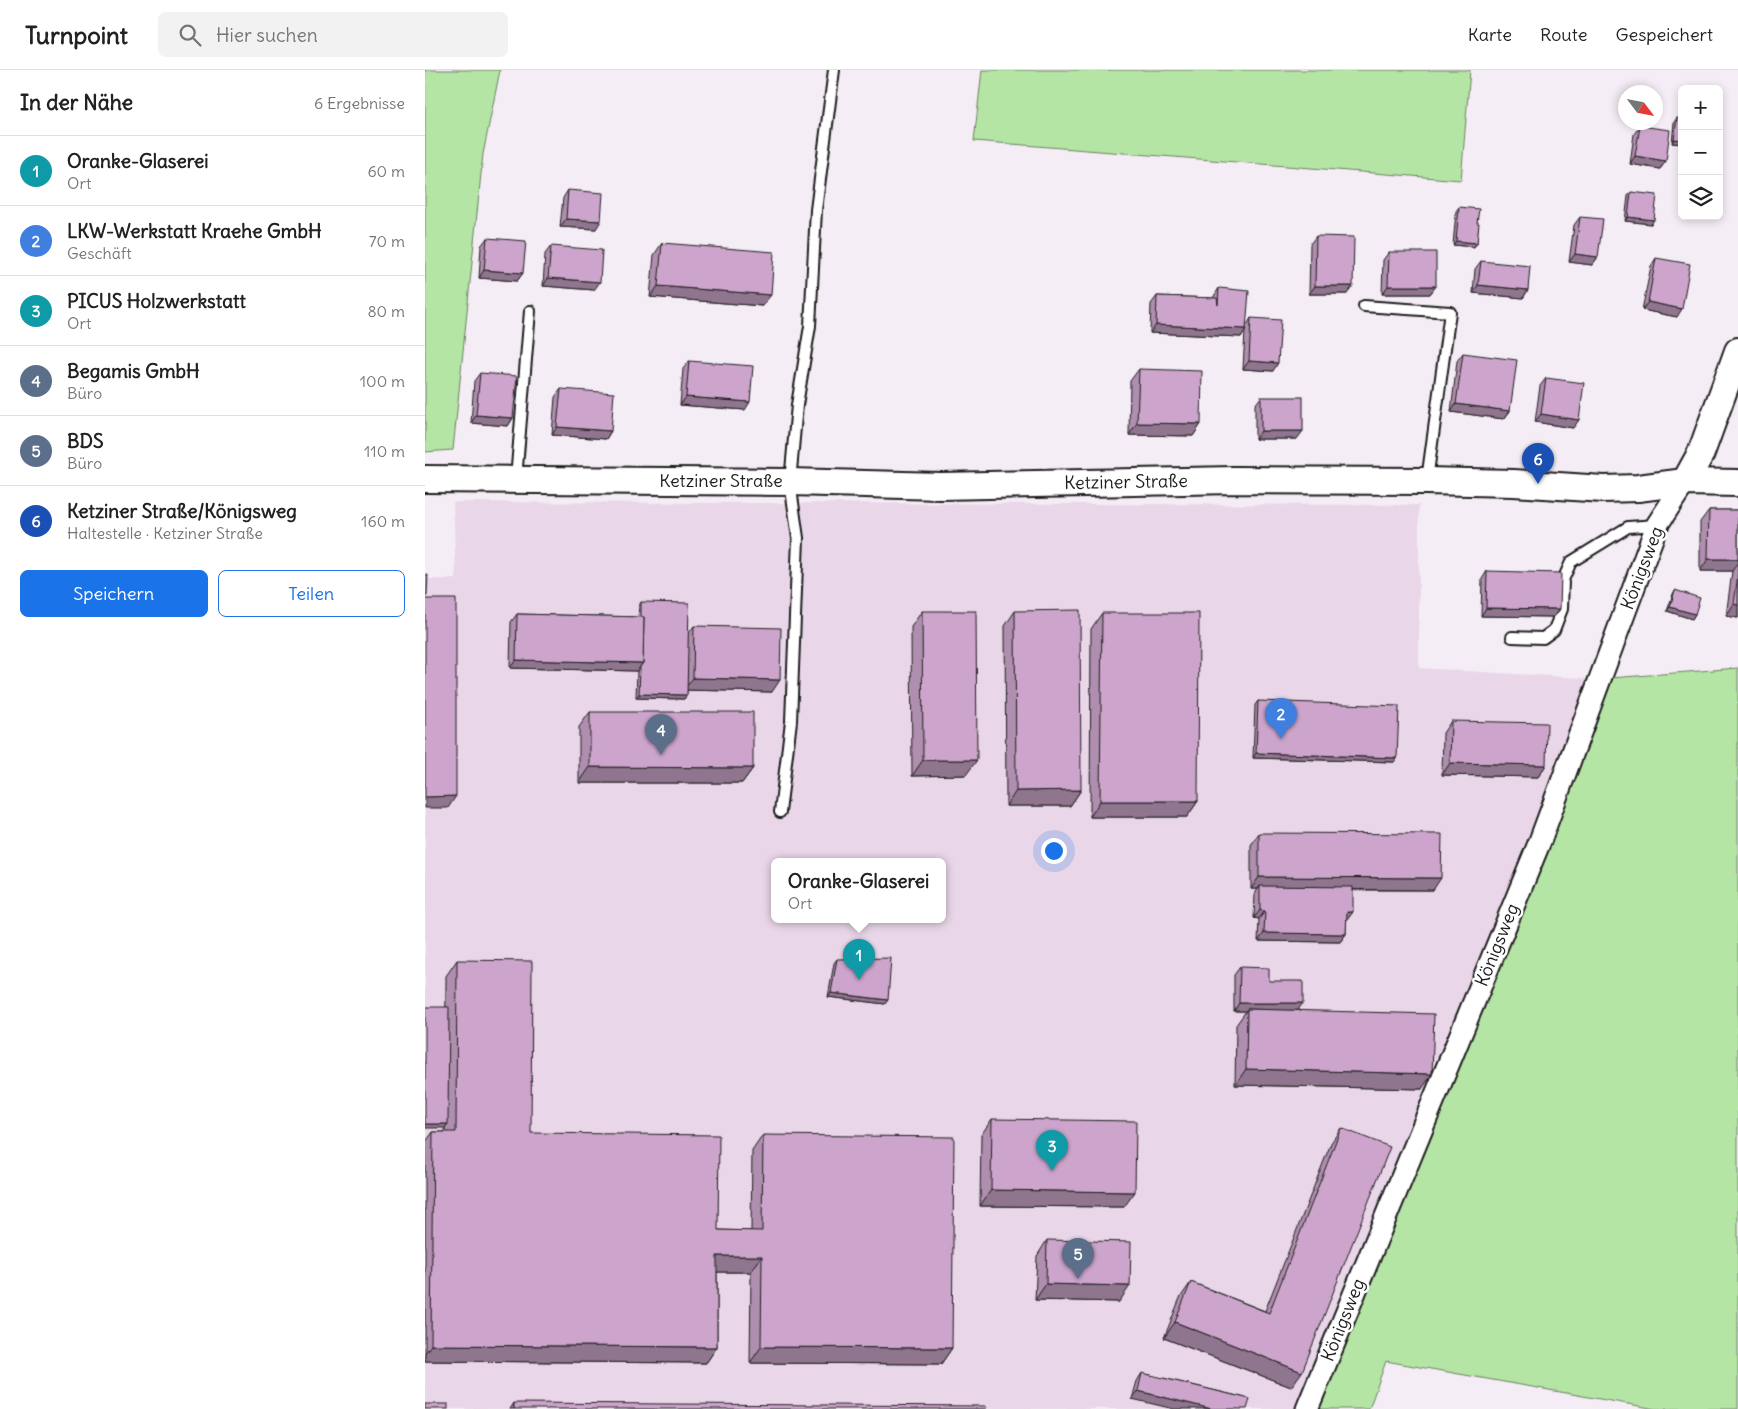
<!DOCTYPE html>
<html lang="de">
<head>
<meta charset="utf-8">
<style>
  body { margin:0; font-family:Delius,sans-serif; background:#f2f2f2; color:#222 }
  .controls { position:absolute; right:15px; top:15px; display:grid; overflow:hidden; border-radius:8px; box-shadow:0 2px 8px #0003 }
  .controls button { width:45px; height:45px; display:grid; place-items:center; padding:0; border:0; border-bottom:1px solid #e0e0e0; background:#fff; color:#222; font:25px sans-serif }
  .compass { position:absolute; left:1193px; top:15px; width:45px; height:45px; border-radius:50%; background:#fff; box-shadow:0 2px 8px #0003; rotate:122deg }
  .you { position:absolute; left:628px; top:780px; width:18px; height:18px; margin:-12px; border:4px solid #fff; border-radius:50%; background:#1a73e8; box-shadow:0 0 0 8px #1a73e833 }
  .badge { display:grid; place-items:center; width:32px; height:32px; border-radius:50%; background:#1a73e8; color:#fff; font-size:16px; font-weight:700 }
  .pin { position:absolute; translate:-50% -41px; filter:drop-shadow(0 1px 2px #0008) }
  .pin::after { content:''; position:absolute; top:26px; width:18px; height:15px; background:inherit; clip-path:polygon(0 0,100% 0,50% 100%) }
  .popup { position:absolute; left:346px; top:788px; width:175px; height:65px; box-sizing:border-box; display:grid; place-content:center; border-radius:8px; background:#fff; filter:drop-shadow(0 1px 4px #0005); font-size:16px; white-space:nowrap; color:#767676 }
  .popup b { font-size:19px; color:#222 }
  .popup::after { content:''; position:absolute; left:50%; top:100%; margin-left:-10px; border:10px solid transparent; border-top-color:#fff }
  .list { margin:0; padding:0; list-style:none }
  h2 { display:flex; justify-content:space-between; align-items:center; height:65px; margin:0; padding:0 20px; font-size:21px }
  h2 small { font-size:16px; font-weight:400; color:#767676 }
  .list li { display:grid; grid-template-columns:32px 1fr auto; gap:15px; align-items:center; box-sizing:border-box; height:70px; padding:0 20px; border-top:1px solid #e0e0e0 }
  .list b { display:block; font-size:19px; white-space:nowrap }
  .list p { margin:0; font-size:16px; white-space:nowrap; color:#767676 }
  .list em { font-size:16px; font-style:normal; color:#767676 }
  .actions { display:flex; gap:10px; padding:15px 20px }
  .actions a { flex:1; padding:11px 0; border:1px solid #1a73e8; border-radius:8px; text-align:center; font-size:18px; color:#1a73e8 }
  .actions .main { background:#1a73e8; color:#fff }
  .icon { flex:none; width:28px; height:28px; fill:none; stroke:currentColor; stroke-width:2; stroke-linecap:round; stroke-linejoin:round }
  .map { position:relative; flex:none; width:1313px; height:1339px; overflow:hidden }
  header { display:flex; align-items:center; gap:30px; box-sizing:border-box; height:70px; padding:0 25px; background:#fff; border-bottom:1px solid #e0e0e0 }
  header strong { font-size:24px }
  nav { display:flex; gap:28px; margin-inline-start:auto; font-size:18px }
  .search { width:350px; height:45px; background:#f2f2f2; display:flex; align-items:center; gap:12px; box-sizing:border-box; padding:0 18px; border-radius:8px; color:#767676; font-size:19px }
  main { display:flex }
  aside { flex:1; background:#fff }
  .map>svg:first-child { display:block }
  .built { fill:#e9d7e9; fill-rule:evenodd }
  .green { fill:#b5e5a5; stroke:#688060 }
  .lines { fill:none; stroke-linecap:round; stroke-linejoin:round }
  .service-casing { stroke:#1c1c1c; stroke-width:14 }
  .minor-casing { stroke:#1c1c1c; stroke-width:25 }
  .tertiary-casing { stroke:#1c1c1c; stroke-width:30 }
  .service { stroke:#fff; stroke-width:10 }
  .minor { stroke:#fff; stroke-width:21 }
  .tertiary { stroke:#fff; stroke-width:26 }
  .wall { fill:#b08eaf; stroke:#1c1c1c }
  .shaded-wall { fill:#90748f; stroke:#1c1c1c }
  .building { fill:#cda5cc; stroke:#1c1c1c }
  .labels { text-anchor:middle; stroke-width:5; stroke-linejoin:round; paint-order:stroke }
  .street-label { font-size:18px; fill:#1c1c1c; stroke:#fff }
</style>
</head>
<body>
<header>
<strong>Turnpoint</strong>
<div class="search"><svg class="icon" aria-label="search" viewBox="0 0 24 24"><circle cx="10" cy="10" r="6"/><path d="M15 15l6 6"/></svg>Hier suchen</div>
<nav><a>Karte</a><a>Route</a><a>Gespeichert</a></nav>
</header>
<main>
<aside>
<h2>In der Nähe<small>6 Ergebnisse</small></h2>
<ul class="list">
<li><span class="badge" style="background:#0f9aa8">1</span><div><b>Oranke-Glaserei</b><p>Ort</p></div><em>60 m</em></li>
<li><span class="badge" style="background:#3f7fe0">2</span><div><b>LKW-Werkstatt Kraehe GmbH</b><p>Geschäft</p></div><em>70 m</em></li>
<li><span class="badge" style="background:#0f9aa8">3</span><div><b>PICUS Holzwerkstatt</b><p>Ort</p></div><em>80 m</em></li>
<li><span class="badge" style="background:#5c6f8a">4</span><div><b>Begamis GmbH</b><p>Büro</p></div><em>100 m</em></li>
<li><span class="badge" style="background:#5c6f8a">5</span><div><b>BDS</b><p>Büro</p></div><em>110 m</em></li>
<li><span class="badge" style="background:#1a4fb4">6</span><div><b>Ketziner Straße/Königsweg</b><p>Haltestelle · Ketziner Straße</p></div><em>160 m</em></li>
</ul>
<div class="actions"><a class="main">Speichern</a><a>Teilen</a></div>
</aside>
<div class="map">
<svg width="1313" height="1339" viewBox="0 0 1313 1339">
  <rect width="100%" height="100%" fill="#f5edf5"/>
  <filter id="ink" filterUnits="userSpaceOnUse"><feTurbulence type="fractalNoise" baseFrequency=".02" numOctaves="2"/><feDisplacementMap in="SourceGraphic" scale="10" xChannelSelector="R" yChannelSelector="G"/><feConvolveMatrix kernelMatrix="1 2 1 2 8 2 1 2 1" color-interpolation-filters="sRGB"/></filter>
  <g filter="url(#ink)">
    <path class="built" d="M28 432 994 435V598L1173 609 874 1339H0V509H31ZM350 791H518V849H350Z"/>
    <g class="green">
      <path d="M0 0H75L58 84 28 380 0 382Z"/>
      <path d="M557 0H1045L1036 110 549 71Z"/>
      <path d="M1313 598V1339H1231L961 1291 944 1339H874L1173 609Z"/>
    </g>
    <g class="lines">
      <g class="service-casing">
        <g id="service">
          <path d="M939 236 1025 242 1002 410"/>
          <path d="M91 409 105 241"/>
          <path d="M1087 567 1118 568 1129 560 1137 539 1138 510 1146 492 1203 457 1232 455"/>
          <path d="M355 742 366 651 373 468 365 412 372 335 385 256 391 140 409 0"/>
        </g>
      </g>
      <g class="minor-casing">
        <path id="minor" d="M882 1339 1115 771 1232 455 1260 412"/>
      </g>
      <g class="tertiary-casing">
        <g id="tertiary">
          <path d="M0 409 365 412 516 416 809 410 1001 411 1089 413 1178 419 1213 418 1260 412 1313 413"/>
          <path d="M1260 412 1276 383 1313 281"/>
        </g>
      </g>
      <use href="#service" class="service"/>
      <use href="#minor" class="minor"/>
      <use href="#tertiary" class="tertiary"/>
    </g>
    <g class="wall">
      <path d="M1252 48 1257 74 1247 73 1249 52Z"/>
      <path d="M1215 56 1241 91 1235 99 1205 94 1209 64Z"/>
      <path d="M143 120 171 159 135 157 138 128Z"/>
      <path d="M1206 122 1226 154 1200 151 1203 126Z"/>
      <path d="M1034 137 1052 153V173L1049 177 1028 175 1031 141Z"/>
      <path d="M1155 147 1173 187 1167 195 1144 192 1149 155Z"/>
      <path d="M891 166 922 224H884L885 174Z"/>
      <path d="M62 168 98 203 92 211 54 208 56 176Z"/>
      <path d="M237 173 337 236 225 227 229 185Z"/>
      <path d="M126 176 169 220 118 216 120 184Z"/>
      <path d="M964 182 1011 216 1005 224H957L958 190Z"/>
      <path d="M1231 188 1252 247 1217 240 1226 196Z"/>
      <path d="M1056 191 1103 220 1098 228 1048 223 1050 199Z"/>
      <path d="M794 218 822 255 826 248 848 301 818 299 820 261 816 267 725 263 726 234 732 226 788 228Z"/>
      <path d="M1038 283 1085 341 1079 349 1026 342 1032 291Z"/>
      <path d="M264 291 320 340 255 335 258 299Z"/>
      <path d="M714 299 776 354 768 366 704 365 705 311Z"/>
      <path d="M55 303 88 348 83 356 46 353 49 311Z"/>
      <path d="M1121 308 1148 358 1110 352 1115 316Z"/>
      <path d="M136 319 186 361 181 369 127 365 130 327Z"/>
      <path d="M836 327 872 369H830V335Z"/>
      <path d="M1284 440H1313V548L1301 546 1307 501H1275V452Z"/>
      <path d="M1062 501 1135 539 1129 547 1056 546 1057 509Z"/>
      <path d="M1250 520 1270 544 1267 549 1242 541 1248 524Z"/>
      <path d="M216 532 263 564 269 556 347 622 262 620V625L259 629 211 628 212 601 85 598 86 552 92 544 213 547 214 536Z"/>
      <path d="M497 541 541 705 487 706 486 557Z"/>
      <path d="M590 541 656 720 645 736H581L580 556Z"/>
      <path d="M677 543 773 731 762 747H665L666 559Z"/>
      <path d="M833 631 969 692 828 688 830 635Z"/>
      <path d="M165 642 328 698 317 713H154V657Z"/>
      <path d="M1026 651 1121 695 1113 707 1017 705 1018 663Z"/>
      <path d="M834 763 1008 820H928L922 850H921V864L915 872 833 871 834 849 829 848 830 824 833 819H826V775Z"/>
      <path d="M412 889 460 934 403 927 409 893Z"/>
      <path d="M32 890 106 1063 293 1160 326 1161 327 1081 338 1065 527 1278 516 1294 325 1293 326 1202H292V1277L281 1293 0 1291V1073L8 1062H20L21 906Z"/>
      <path d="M815 897 844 911 873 941 997 1019 810 1015 811 955 821 941H809V905Z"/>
      <path d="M567 1049 699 1137 555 1136 556 1065Z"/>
      <path d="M916 1058 866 1317 739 1268 755 1228 766 1212 840 1241 906 1073Z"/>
      <path d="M622 1170 694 1232 610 1230 612 1186Z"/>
      <path d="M717 1303 825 1329H707L712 1311Z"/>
      <path d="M89 1333V1339H85Z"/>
    </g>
    <g class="shaded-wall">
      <path d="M1249 69 1257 70V74L1247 73Z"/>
      <path d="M1210 86 1241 91 1235 99 1205 94Z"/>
      <path d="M1203 147 1229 150 1226 154 1200 151Z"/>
      <path d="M141 149 176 151 171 159 135 157Z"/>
      <path d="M1031 171 1052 173 1049 177 1028 175Z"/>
      <path d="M1150 184 1173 187 1167 195 1144 192Z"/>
      <path d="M59 200 98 203 92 211 54 208Z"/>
      <path d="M123 208 175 212 169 220 118 216Z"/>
      <path d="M1053 215 1103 220 1098 228 1048 223Z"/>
      <path d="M233 216 346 225 337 236 225 227Z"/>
      <path d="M890 216H928L922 224H884Z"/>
      <path d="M963 216H1011L1005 224H957Z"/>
      <path d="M1223 232 1257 239 1252 247 1217 240Z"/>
      <path d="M731 255 821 259 816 267 725 263Z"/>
      <path d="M824 291 853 293 848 301 818 299Z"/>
      <path d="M261 327 325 332 320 340 255 335Z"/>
      <path d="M1031 334 1085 341 1079 349 1026 342Z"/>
      <path d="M1116 344 1154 350 1148 358 1110 352Z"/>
      <path d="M51 345 88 348 83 356 46 353Z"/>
      <path d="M712 353 776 354 768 366 704 365Z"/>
      <path d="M132 357 186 361 181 369 127 365Z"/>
      <path d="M836 361H878L872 369H830Z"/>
      <path d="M1283 489H1313V492L1307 501H1275Z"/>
      <path d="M1309 534 1313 535V548L1301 546Z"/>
      <path d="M1245 537 1270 544 1267 549 1242 541Z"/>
      <path d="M1061 538 1135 539 1129 547 1056 546Z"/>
      <path d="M91 590 218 593 212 601 85 598Z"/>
      <path d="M268 608 355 610 347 622 259 620Z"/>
      <path d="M214 624 262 625 259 629 211 628Z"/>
      <path d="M831 683 972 688 969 692 828 688Z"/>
      <path d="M498 690H552L541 705 487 706Z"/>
      <path d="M1025 693 1121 695 1113 707 1017 705Z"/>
      <path d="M165 697 328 698 317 713H154Z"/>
      <path d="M656 720 645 736H581L591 721Z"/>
      <path d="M31 726 23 738H0V727Z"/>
      <path d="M675 731H773L762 747H665Z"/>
      <path d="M834 807 1016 808 1008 820 835 819V816L833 819H826Z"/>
      <path d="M835 840 840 841 834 849 829 848Z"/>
      <path d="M922 842H928L922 850H916Z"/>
      <path d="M839 863 921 864 915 872 833 871Z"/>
      <path d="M406 923 463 930 460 934 403 927Z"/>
      <path d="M814 933H878L872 941 822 939 821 941H809Z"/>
      <path d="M821 999 1007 1004 997 1019 810 1015Z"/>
      <path d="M0 1054H23L20 1058H0Z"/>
      <path d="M566 1120 710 1122 699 1137 555 1136Z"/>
      <path d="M292 1186H337L326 1202H282Z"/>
      <path d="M621 1214 705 1216 694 1232 610 1230Z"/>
      <path d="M750 1252 877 1302 866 1317 739 1268Z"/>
      <path d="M6 1275 292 1277 281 1293 0 1291V1283Z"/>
      <path d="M336 1277 527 1278 516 1294 325 1293Z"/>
      <path d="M713 1321 787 1339H749L707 1329Z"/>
    </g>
    <g class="building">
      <path d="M1252 48H1257V70L1249 69Z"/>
      <path d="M1215 56 1245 60 1241 91 1210 86Z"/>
      <path d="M143 120 178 123 176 151 141 149Z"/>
      <path d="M1206 122 1232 125 1229 150 1203 147Z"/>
      <path d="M1034 137 1054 139 1052 153H1054L1052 173 1031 171Z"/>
      <path d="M1155 147 1178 149 1173 187 1150 184Z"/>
      <path d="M891 166 929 167 928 216H890Z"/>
      <path d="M62 168 101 171 98 203 59 200Z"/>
      <path d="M237 173 349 182 346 225 233 216Z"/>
      <path d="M126 176 177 180 175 212 123 208Z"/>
      <path d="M964 182H1011V216H963Z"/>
      <path d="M1231 188 1265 194 1257 239 1223 232Z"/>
      <path d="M1056 191 1105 196 1103 220 1053 215Z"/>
      <path d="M794 218 824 221 821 259 731 255 732 226 792 228 793 235Z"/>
      <path d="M826 248 856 250 853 293 824 291Z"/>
      <path d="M1038 283 1092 290 1085 341 1031 334Z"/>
      <path d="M264 291 328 296 325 332 261 327Z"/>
      <path d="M714 299 777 301 776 354 712 353Z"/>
      <path d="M55 303 92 306 88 348 51 345Z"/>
      <path d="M1121 308 1159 313 1154 350 1116 344Z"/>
      <path d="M136 319 189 323 186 361 132 357Z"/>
      <rect x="836" y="327" width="42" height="34"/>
      <path d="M1284 440H1313V489H1283Z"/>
      <path d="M1062 501 1136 503 1135 539 1061 538Z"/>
      <path d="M1313 504V535L1309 534Z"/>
      <path d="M0 505H3L2 526H0Z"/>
      <path d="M1250 520 1275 528 1270 544 1245 537Z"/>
      <path d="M0 529H31V726L0 727Z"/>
      <path d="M216 532 264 533 262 625 214 624 215 597 218 593 219 547H216Z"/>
      <path d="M655 540 656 720 591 721 590 541Z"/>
      <path d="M497 541H551L552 690H498Z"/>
      <path d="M677 543H774L773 731H675Z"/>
      <path d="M92 544 219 547 218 593 91 590Z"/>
      <path d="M269 556 356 558 355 610 268 608Z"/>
      <path d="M833 631 974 636 972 688 831 683Z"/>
      <path d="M165 642H328V698L165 697Z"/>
      <path d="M1026 651 1122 653 1121 695 1025 693Z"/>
      <path d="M834 763 1017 764 1016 808 834 807Z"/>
      <path d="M835 816 928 817V842H922L921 864 839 863 840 841 835 840Z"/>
      <path d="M466 888 463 930 406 923 412 889Z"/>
      <path d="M32 890 107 891 106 1063 294 1065 293 1160 337 1161 338 1065 529 1067 527 1278 336 1277 337 1186H292V1277L6 1275 8 1062H31Z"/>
      <path d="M815 897 844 898V911H878V933H814Z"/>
      <path d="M0 937H24L23 1054H0Z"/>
      <path d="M822 939 1009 944 1007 1004 821 999Z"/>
      <path d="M567 1049 711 1051 710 1122 566 1120Z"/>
      <path d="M916 1058 965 1077 877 1302 750 1252 766 1212 844 1243Z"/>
      <path d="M622 1170 706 1172 705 1216 621 1214Z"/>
      <path d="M717 1303 825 1329 822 1339H787L713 1321Z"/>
      <path d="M89 1333 561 1336V1339H89Z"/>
      <rect x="0" y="1334" width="23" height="5"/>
    </g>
  </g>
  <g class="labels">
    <g class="street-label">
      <text x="296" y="417">Ketziner Straße</text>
      <text transform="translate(701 412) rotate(-1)" y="6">Ketziner Straße</text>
      <text transform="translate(1217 498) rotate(-69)" y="6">Königsweg</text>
      <text transform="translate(1072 875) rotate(-68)" y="6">Königsweg</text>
      <text transform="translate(918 1250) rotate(-68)" y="6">Königsweg</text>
    </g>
  </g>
</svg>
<div class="controls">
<button>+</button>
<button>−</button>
<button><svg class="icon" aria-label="layers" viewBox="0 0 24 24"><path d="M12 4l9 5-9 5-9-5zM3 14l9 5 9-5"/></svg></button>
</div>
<svg class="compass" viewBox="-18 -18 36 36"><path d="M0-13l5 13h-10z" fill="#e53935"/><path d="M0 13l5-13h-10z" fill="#767676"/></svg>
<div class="you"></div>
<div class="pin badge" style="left:434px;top:910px;background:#0f9aa8">1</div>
<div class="popup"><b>Oranke-Glaserei</b>Ort</div>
<div class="pin badge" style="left:856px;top:669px;background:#3f7fe0">2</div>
<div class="pin badge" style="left:627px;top:1101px;background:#0f9aa8">3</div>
<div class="pin badge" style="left:236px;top:685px;background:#5c6f8a">4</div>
<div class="pin badge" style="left:653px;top:1209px;background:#5c6f8a">5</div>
<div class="pin badge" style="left:1113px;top:414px;background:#1a4fb4">6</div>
</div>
</main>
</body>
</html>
